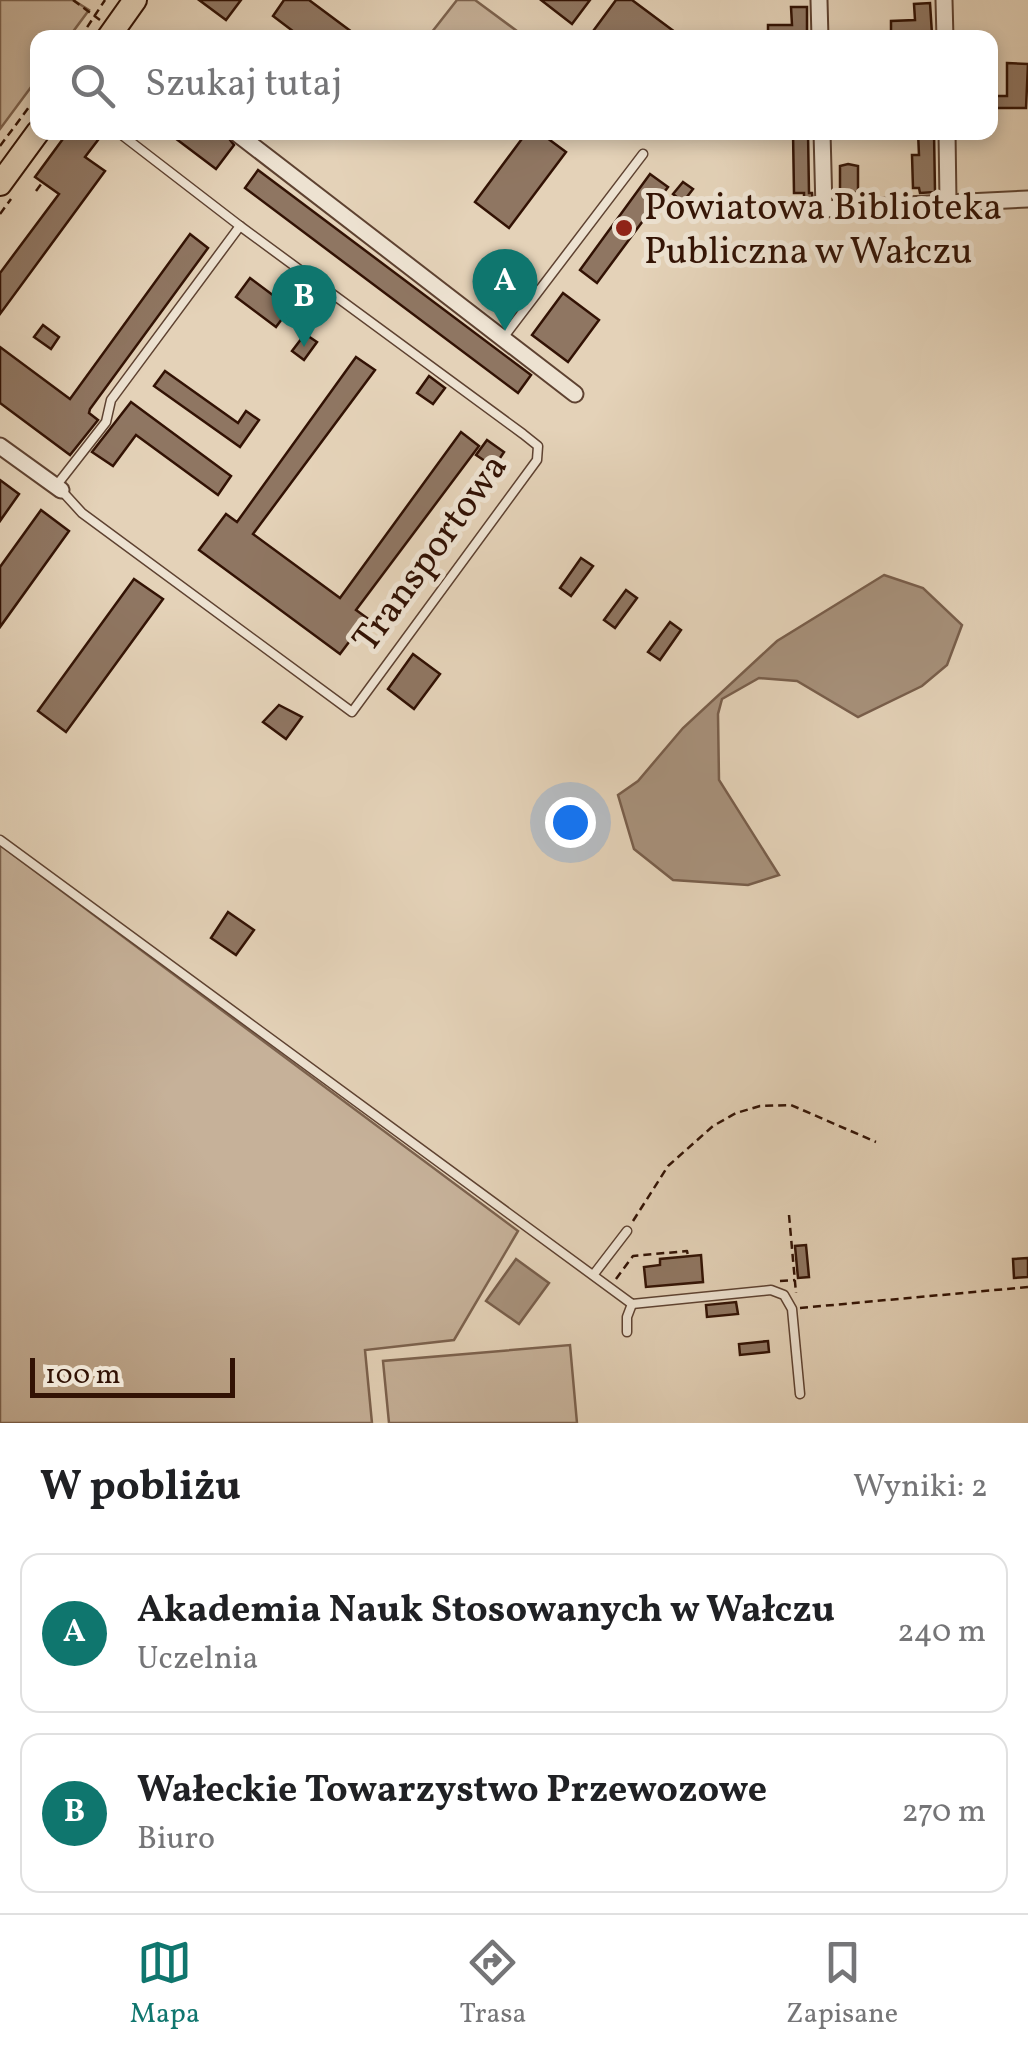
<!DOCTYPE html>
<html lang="pl">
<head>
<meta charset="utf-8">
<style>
  body { margin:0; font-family:Vollkorn,serif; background:#f2f2f2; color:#202124 }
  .scale { position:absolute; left:30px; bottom:25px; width:205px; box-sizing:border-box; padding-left:10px; border:5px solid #321204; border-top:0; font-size:28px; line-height:35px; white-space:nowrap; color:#321204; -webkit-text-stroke:8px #ede2d1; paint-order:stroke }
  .you { position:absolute; left:570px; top:822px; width:35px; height:35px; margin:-25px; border:8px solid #fff; border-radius:50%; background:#1a73e8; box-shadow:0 0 0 15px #1a73e833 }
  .badge { display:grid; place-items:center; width:65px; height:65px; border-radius:50%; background:#0f766e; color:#fff; font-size:32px; font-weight:700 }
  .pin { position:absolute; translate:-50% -82px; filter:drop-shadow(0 2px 5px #0008) }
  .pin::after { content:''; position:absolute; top:52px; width:35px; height:30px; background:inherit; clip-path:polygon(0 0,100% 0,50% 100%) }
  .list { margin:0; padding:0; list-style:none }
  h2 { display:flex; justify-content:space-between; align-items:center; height:130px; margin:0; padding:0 40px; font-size:42px }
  h2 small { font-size:32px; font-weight:400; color:#757577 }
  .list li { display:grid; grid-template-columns:65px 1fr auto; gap:30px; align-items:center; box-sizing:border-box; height:160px; margin:0 20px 20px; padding:0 20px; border:2px solid #e0e0e0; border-radius:20px }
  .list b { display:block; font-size:38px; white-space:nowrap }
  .list p { margin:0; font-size:32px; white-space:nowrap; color:#757577 }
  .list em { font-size:32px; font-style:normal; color:#757577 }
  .icon { flex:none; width:55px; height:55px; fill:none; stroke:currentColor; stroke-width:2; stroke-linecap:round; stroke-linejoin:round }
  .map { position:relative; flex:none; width:1028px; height:1423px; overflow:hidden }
  .search { position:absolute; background:#fff; box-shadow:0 5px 15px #0003; left:30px; right:30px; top:30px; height:110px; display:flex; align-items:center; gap:25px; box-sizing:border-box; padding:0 35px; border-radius:20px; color:#757577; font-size:38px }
  .sheet { height:490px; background:#fff }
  nav { display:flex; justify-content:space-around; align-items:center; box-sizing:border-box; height:140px; border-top:2px solid #e0e0e0; background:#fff; font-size:28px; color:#757577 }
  nav a { display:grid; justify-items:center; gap:5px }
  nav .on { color:#0f766e }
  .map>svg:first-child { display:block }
  .green { fill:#c6b199; stroke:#7c624e; stroke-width:2.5 }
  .water { fill:#a7917b; stroke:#785e4b; stroke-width:2.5 }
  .building { fill:#8f7662; stroke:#321204; stroke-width:2.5 }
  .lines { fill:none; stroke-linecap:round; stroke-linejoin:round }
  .service-casing { stroke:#5e4231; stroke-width:11 }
  .minor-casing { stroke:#5e4231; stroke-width:19 }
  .primary-casing { stroke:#321204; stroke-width:26 }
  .path { stroke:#321204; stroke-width:2.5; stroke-dasharray:8 5; stroke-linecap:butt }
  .service { stroke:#ede2d1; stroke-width:8 }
  .minor { stroke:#ede2d1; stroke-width:15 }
  .primary { stroke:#e4d2b8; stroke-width:22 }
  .poi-dot { fill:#8f2418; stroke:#ede2d1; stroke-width:4 }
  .labels { text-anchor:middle; stroke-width:10; stroke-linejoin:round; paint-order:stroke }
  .poi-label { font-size:38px; fill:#321204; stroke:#ede2d1; text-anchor:start }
  .street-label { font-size:38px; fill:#321204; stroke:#ede2d1 }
</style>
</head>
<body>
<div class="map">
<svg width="1028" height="1423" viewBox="0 0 1028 1423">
  <rect width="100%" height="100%" fill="#e4d2b8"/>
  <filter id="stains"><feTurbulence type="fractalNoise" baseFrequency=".002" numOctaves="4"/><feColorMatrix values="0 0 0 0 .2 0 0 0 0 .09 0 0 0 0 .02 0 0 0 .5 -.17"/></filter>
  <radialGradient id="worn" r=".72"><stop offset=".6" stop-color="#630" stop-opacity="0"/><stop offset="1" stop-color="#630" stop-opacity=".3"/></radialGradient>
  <g class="green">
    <path d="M0 0H73L89 10 69 37 38 38 37 79 0 129Z"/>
    <path d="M457 0H475L525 37H428Z"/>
    <path d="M0 845 518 1231 454 1340 365 1350 372 1423H0Z"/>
    <path d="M570 1345 577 1423H389L383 1361Z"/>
  </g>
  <g class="water">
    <path d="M884 575 923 588 962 625 947 665 922 686 858 717 797 681 759 678 722 699 718 714 719 780 779 875 748 885 673 880 634 849 618 795 638 781 683 728 777 641Z"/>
    <path d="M516 1259 549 1283 519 1324 486 1301Z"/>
  </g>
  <g class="building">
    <path d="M199 0H241L226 20Z"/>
    <path d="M284 0H309L360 38H302L273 16Z"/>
    <path d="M541 0H590L572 24Z"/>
    <path d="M616 0H632L683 38H588Z"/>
    <path d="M930 3 932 34 891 35V21L915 20 914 4Z"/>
    <path d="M791 7H807V36L768 38V25H792Z"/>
    <path d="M1007 63 1028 64 1026 108H995V96H1007Z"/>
    <path d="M68 132H88L98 140 85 157 105 171 0 314V273L59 194 35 177Z"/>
    <path d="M167 132H224L234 145 216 169Z"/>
    <path d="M527 132H539L566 152 509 228 475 202Z"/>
    <path d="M793 132H808L809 193H812L813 204H804V193H794Z"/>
    <path d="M918 132H934L935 192 920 193 919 188H913L912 155H919Z"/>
    <path d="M848 164 858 166V192L840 193V166Z"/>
    <path d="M258 170 531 375 518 393 245 188Z"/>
    <path d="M650 174 668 187 597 283 580 270Z"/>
    <path d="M683 182 693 189 683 202 673 194Z"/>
    <path d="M190 234 208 248 90 409 89 413 98 420 70 455 0 403V347L70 399Z"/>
    <path d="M250 278 290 308 276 327 236 297Z"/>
    <path d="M563 293 599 320 568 362 532 335Z"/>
    <path d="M43 325 59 337 51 349 34 337Z"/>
    <path d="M305 334 317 342 304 360 292 351Z"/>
    <path d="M356 357 375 370 253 534 340 598 461 432 479 446 356 610 367 618 340 654 199 550 226 514 237 522Z"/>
    <path d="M165 371 238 423 246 411 259 420 240 447 154 386Z"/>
    <path d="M429 376 445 388 433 404 417 393Z"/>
    <path d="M131 402 231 476 218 495 136 435 113 466 92 452Z"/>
    <path d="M487 440 504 452 494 467 476 455Z"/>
    <path d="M0 480 19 494 0 521Z"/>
    <path d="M41 510 69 531 0 627V567Z"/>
    <path d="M581 558 593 566 571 596 560 588Z"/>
    <path d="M134 579 163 599 66 732 38 711Z"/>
    <path d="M626 590 637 598 615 628 604 620Z"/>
    <path d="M670 622 681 630 660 660 648 652Z"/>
    <path d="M413 654 440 674 414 709 388 689Z"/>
    <path d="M279 705 302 717 286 739 263 722Z"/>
    <path d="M228 912 254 930 236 955 211 938Z"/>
    <path d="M806 1245 809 1277 798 1278 795 1246Z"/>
    <path d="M701 1255 703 1282 646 1287 644 1267 660 1265V1259Z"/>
    <path d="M1028 1258V1277L1014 1278 1013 1259Z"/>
    <path d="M736 1302 738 1314 707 1317 706 1305Z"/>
    <path d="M768 1341 769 1352 740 1355 739 1344Z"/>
  </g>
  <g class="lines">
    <g class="service-casing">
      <g id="service">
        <path d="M503 338 643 154"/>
        <path d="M56 486 106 422 111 400 240 226"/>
        <path d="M61 490 82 513 352 712 537 460 538 446 523 434 240 226 118 132"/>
        <path d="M0 840 632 1304 771 1290 784 1295 792 1309 800 1394"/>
        <path d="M594 1274 627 1231"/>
        <path d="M627 1332V1317L632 1304"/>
      </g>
    </g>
    <g class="minor-casing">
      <g id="minor">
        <path d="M819 0 820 38"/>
        <path d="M944 0 945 38"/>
        <path d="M235 132 575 394"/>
        <path d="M822 132 824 209 1028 199"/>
        <path d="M947 132 948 202"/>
        <path d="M0 446 61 490"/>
      </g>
    </g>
    <g class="primary-casing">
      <g id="primary">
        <path d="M108 38 135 0"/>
        <path d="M0 184 38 132"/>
      </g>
    </g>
    <g class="path">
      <path d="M73 0 100 20"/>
      <path d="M80 38 105 0"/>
      <path d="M0 146 38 95"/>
      <path d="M36 191 42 183"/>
      <path d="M0 214 11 199"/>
      <path d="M789 1215 796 1293"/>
      <path d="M633 1221 668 1166 713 1126 736 1113 760 1106 791 1105 876 1142"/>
      <path d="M616 1279 633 1256 687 1251 688 1256"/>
      <path d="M780 1281 795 1280"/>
      <path d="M800 1308 1028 1287"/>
    </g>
    <use href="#service" class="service"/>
    <use href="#minor" class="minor"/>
    <use href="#primary" class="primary"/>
  </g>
  <circle class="poi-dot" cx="624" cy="228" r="10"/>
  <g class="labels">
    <g class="poi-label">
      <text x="644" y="219">Powiatowa Biblioteka<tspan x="644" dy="44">Publiczna w Wałczu</tspan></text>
    </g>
    <g class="street-label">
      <text transform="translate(429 552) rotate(-54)" y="13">Transportowa</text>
    </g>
  </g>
  <rect width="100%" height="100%" filter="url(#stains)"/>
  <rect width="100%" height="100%" fill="url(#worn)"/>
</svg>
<div class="scale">100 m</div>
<div class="you"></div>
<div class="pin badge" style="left:505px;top:331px">A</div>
<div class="pin badge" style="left:304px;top:347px">B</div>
<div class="search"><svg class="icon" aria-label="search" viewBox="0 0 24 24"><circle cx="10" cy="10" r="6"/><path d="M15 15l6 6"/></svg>Szukaj tutaj</div>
</div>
<section class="sheet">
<h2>W pobliżu<small>Wyniki: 2</small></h2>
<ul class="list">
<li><span class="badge">A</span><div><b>Akademia Nauk Stosowanych w Wałczu</b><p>Uczelnia</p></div><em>240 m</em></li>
<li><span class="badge">B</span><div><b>Wałeckie Towarzystwo Przewozowe</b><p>Biuro</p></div><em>270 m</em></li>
</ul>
</section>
<nav>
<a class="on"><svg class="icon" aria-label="map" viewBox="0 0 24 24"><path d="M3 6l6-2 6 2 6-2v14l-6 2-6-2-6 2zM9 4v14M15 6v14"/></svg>Mapa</a>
<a><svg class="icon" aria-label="directions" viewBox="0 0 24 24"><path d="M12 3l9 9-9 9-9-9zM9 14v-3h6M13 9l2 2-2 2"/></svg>Trasa</a>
<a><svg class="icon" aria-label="saved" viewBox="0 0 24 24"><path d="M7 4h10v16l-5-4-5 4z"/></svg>Zapisane</a>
</nav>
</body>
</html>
